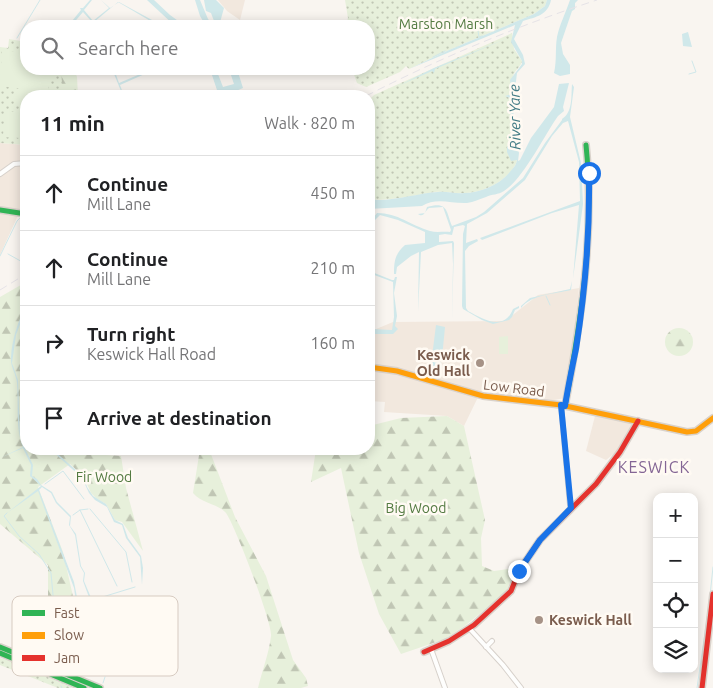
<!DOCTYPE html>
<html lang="en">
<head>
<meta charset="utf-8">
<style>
  body { margin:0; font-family:Ubuntu,sans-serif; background:#f2f2f2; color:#202124 }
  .controls { position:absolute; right:15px; bottom:15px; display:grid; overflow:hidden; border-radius:10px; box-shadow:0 2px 12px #0003 }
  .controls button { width:45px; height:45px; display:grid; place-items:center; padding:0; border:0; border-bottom:1px solid #e0e0e0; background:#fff; color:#202124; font:25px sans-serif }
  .stop { position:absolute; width:15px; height:15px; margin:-11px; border:4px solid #1a73e8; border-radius:50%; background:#fff }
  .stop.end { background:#1a73e8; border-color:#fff; box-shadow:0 1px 5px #0008 }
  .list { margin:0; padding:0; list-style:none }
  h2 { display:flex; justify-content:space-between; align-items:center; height:65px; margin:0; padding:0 20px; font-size:21px }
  h2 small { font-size:16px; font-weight:400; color:#757577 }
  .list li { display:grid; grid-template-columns:32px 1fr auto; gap:15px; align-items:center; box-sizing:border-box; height:75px; padding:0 20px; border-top:1px solid #e0e0e0 }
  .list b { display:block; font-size:19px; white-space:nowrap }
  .list p { margin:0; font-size:16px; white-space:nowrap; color:#757577 }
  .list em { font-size:16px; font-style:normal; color:#757577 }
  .icon { flex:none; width:28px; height:28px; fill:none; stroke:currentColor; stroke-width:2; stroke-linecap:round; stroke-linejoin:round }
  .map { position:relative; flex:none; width:713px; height:688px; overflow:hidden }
  .search { position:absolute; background:#fff; box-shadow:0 2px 12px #0003; left:20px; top:20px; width:355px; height:55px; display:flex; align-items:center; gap:12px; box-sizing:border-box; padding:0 18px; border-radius:20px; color:#757577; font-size:19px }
  .panel { position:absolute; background:#fff; box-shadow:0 2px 12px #0003; left:20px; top:90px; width:355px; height:365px; border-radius:20px }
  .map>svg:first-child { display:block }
  .residential { fill:#f2e8de }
  .grass { fill:url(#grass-dots) }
  .forest { fill:url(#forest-firs) }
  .garden { fill:#e7f0db }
  .water { fill:#d0e8ea }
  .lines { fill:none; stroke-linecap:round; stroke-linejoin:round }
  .stream { stroke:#d0e8ea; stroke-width:1 }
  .street-casing { stroke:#d7d1cb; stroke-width:6 }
  .fast-casing { stroke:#d9d2cb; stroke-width:8 }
  .slow-casing { stroke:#d9d2cb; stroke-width:8 }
  .jam-casing { stroke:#d9d2cb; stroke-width:8 }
  .street { stroke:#fefefd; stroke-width:4 }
  .fast { stroke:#30b455; stroke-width:5 }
  .slow { stroke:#ff9f0a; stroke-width:5 }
  .jam { stroke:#e5322d; stroke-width:5 }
  .rail { stroke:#e6e3e7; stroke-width:1; stroke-dasharray:8 5; stroke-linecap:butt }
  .route { stroke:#1a73e8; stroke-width:6 }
  .poi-dot { fill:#a69286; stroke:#fffaf3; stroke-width:2 }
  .labels { text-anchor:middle; stroke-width:5; stroke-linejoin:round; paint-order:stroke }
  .park-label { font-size:14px; fill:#537a41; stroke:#fffaf3 }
  .poi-label { font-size:14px; font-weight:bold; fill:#7a5c4d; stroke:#fffaf3; text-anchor:end }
  .street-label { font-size:14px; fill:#7a5c4d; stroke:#fffaf3 }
  .water-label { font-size:15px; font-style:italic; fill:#437c86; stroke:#fffaf3 }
  .quarter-label { font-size:16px; letter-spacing:1px; fill:#846695; stroke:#fffaf3 }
  .key { fill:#fffaf3; stroke:#d7cbc1; stroke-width:1 }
  .key-label { font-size:14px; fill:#7a5c4d }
</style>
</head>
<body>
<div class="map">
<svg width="713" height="688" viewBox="0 0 713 688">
  <defs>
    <pattern id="grass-dots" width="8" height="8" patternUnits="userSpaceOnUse" patternTransform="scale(1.25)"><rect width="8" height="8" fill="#e7f0db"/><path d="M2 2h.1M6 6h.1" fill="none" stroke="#c0c6b4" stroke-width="1.8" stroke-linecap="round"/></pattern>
    <pattern id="forest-firs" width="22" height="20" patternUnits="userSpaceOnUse" patternTransform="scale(1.25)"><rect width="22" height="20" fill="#e7f0db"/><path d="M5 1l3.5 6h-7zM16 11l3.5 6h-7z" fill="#c0c6b4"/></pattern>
  </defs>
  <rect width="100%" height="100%" fill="#f9f5f0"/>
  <g class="residential">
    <path d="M218 0H245L240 20 227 11Z"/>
    <path d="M0 143 26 145V212L20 211 0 255Z"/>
    <path d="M579 288 573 348 565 398 548 401 480 393 464 426 447 416 384 412 385 402 369 401V332L393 322 505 321 538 295Z"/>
    <path d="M595 416 632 422 629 434 616 452 606 460 586 451Z"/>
  </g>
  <g class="grass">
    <path d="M345 0H547L545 6 534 14 449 50 409 69 406 66 400 72 366 87 357 83 352 69H369V26H346L348 18Z"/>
    <path d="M512 33 514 49 522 61C521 66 518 67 515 72 511 78 511 87 512 94L506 96 510 98C511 107 514 139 510 144L517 161C510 180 485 192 466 193 456 194 445 191 435 192 417 195 386 202 369 199V100L374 95Z"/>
    <path d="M9 39 26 42V69H66L72 96H26V145L0 143V47L8 48Z"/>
    <path d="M0 658 8 660 73 688H58L0 665Z"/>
  </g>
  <g class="forest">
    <path d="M61 69H74L77 77 78 96H59L62 83Z"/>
    <path d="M26 282V449H73L76 453 121 456 126 488 143 551 122 522 115 520 106 504 96 498 91 493 84 477 70 464 38 487 63 552 86 654 69 661 27 645 48 636V565L0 524V297Z"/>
    <circle cx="679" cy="342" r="14"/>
    <path d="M447 416 464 426 485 520 481 538 482 566 494 571 515 568 508 588 504 594 466 625 445 639 401 654 379 614 359 553 341 468 311 482 316 449H369V426L401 418Z"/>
    <path d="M200 449H209L235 517 266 576 293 660 306 678 308 686 301 688H258C262 671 269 653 271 636 273 624 234 523 226 513 217 503 202 504 193 493Z"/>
  </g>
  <g class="garden">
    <path d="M2 50 26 53V69H51L48 92 0 86Z"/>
    <path d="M16 89 35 91 34 96H26V103L15 102Z"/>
    <path d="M5 111 23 113 21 138 3 137Z"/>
    <path d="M508 336V354H499V337Z"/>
  </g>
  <g class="water">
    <path d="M90 0H92L84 10 93 21 109 8 101 0 110 8 119 2 163 26H159L118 2 94 22 97 26 105 21 131 26 106 23 100 26H95L92 23 87 26 92 22 83 12 71 26H68L81 10 80 8H83Z"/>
    <path d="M147 0H154L170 15 185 26H175Z"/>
    <path d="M195 0H200L208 19 214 26H206L200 16Z"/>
    <path d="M204 0H216L224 8 219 26 214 21 211 13 206 11Z"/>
    <path d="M547 0H551C548 15 536 17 523 21L514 39 523 55 525 64 517 73 514 98 513 125 519 153 518 161 520 160 531 138 554 107 559 84 569 83 563 107 564 111 558 116C544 136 523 179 504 191 498 195 492 194 486 197 479 199 474 202 467 203 452 204 436 197 422 206L369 209V199C387 203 418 193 438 192 446 191 456 194 464 193 480 193 499 185 509 173 513 168 516 166 517 160L511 161 507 152V147L512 143 513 135 511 134 510 98 505 96 512 94 510 80 522 64V61L511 42 515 25 409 69 449 50 534 14 545 6Z"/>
    <path d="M570 0H578L575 3V9L572 11 561 43 563 54 570 65V74L560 76 554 73C557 60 555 49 557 37 559 26 566 12 570 0Z"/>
    <path d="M688 32 692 47 683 46 682 34Z"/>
    <path d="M508 38 435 69 434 73 432 71 398 86 434 68Z"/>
    <path d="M112 69H114L119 83 145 72 143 69 147 71 156 69 120 85 124 96H123Z"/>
    <path d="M210 69H216L223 87 234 84 229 69H237L243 88 236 91 232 90 228 92 231 96H219Z"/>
    <path d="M572 84 574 87 570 117 581 163 583 204 573 279 579 205 552 213 482 240 480 238 580 201 579 162 568 121 563 123 552 136 525 180 487 213 467 224 466 243 477 239 478 241 469 246 465 251 466 308 468 311C483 319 504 332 513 309L519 306V308L515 310 512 317 509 320 493 324 482 320 463 309 462 306 463 234 465 226 463 225 454 227 452 235 445 234 439 235V242L453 241 454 243 452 322 453 264 452 243 438 245 421 252 418 312 419 252 411 256 397 267 396 274H394C394 261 395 254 405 245L425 243V232L398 220 380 215 374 221V244H373V220H369V218L374 217 377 213C398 213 410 225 430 231 437 233 444 231 450 232L451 230 443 207 429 208C425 211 424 218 418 214L425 213 427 207C448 201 446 211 452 226L476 217 484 212 523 178 545 143 562 120V119C573 112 571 96 572 84Z"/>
    <path d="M373 246H374L372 272 392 280H394L395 277H397L394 293 397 316 395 326 398 329 393 334H369V330L371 329 392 330 394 317 393 282 369 273 370 271Z"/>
    <path d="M572 281 571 290C555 294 532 294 521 308V306L530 298 570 289Z"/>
    <path d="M26 306 24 313 26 314H24L16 335 12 363 18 380 20 438 33 465 32 476 37 479 41 485 52 492 57 502 71 516 70 526 76 534 81 566 85 573 84 581 92 600 90 609 95 622 96 650 105 660 106 675V677L103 660 95 650 94 621 89 608 90 600 83 581 84 573 80 566 75 535 69 525 70 517 56 503 51 493 42 487 39 490 74 582 80 612 85 652 67 660 83 651 74 588 38 491 7 513 41 486 30 476 31 465 23 448 0 458 23 447C15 428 19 404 17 383 16 373 10 367 11 357 12 339 18 321 26 306Z"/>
    <path d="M436 325 445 327 442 358 432 357Z"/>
    <circle cx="436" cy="366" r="6"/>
    <path d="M50 449H52L84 477 87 487 93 496 106 504 115 520 123 524 128 538 141 556 143 568 142 585 140 557 126 538 122 525 114 522 107 507 95 500 89 493 82 478Z"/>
  </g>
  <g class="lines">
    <g class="stream">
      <path d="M478 31 479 37 482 36"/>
      <path d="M17 38 40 0"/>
      <path d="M433 57 445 51"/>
      <path d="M689 74 696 72 692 61"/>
      <path d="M8 254 26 264"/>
      <path d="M0 256 17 221 20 218 26 219"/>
      <path d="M546 296 550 305"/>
      <path d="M20 369 26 328"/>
      <path d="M45 484 63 471 84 499"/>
      <path d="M90 509 126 552 132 582"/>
      <path d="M80 510 117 586"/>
      <path d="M7 513 4 516 19 536 39 554 51 573 58 650"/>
      <path d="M73 515 80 510 88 509"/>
      <path d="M710 596 713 567"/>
      <path d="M96 599 135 587"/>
      <path d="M103 683 105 677"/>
      <path d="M61 686 62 688"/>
      <path d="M697 688 709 605"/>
    </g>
    <g class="street-casing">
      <g id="street">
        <path d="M0 174 14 164 26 163"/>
        <path d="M561 405 570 505"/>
        <path d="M469 628 503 665 521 688"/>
        <path d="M486 647 492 641"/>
        <path d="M431 649 445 688"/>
      </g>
    </g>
    <g class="fast-casing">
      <g id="fast">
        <path d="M0 210 26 214"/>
        <path d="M565 406C581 321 595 232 586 145"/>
        <path d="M0 647 100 688"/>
        <path d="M0 653 84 688"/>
      </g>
    </g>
    <g class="slow-casing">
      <path id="slow" d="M369 367 397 371 483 396 561 405 687 432 696 431 713 418"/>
    </g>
    <g class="jam-casing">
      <g id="jam">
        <path d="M424 652 449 641 474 625 511 591 519 571 540 540 596 484 620 452 638 421"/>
        <path d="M702 688 713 594"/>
      </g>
    </g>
    <use href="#street" class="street"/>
    <use href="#fast" class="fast"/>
    <use href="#slow" class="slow"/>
    <use href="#jam" class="jam"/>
    <g class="rail">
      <path d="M366 96C440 58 517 26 597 0"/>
      <path d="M0 290 26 274"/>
    </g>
  </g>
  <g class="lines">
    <path class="route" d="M519 571 540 540 571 508 561 405 565 406C568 387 572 368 576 349 585 292 590 232 589 173"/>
  </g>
  <g class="poi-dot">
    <circle cx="480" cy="363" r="5"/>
    <circle cx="539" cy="620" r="5"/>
  </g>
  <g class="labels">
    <g class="park-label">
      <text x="446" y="29">Marston Marsh</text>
      <text x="104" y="482">Fir Wood</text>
      <text x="416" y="513">Big Wood</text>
    </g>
    <g class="poi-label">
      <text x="470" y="360">Keswick<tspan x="470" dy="16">Old Hall</tspan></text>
      <text x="549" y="625" text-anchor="start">Keswick Hall</text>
    </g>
    <g class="street-label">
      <text transform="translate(514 388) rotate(7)" y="5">Low Road</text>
    </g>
    <g class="water-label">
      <text transform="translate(515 117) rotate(-91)" y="5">River Yare</text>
    </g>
    <g class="quarter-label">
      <text x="654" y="473">KESWICK</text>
    </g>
  </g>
  <rect x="12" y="596" width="166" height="80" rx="8" class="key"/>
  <rect x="22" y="610" width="23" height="6" fill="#30b455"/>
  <rect x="22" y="632" width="23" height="7" fill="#ff9f0a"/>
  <rect x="22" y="655" width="23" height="6" fill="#e5322d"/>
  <g class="key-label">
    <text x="54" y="618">Fast</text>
    <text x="54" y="640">Slow</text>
    <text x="54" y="663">Jam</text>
  </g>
</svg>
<div class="controls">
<button>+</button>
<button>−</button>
<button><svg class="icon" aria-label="locate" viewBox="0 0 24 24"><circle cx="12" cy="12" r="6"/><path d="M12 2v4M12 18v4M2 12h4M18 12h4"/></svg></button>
<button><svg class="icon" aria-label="layers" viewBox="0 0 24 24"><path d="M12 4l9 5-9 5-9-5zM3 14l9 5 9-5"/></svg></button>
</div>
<div class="stop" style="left:589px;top:173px"></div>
<div class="stop end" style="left:519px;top:571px"></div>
<div class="search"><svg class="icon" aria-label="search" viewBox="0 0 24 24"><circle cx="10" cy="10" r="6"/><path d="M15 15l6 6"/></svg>Search here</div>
<section class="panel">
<h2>11 min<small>Walk · 820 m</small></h2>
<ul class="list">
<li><svg class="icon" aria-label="ahead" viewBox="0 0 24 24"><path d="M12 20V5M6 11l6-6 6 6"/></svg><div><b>Continue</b><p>Mill Lane</p></div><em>450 m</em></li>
<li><svg class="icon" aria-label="ahead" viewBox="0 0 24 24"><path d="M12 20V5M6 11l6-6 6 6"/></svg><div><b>Continue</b><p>Mill Lane</p></div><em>210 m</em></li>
<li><svg class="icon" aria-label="right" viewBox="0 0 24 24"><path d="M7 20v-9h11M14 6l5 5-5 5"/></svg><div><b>Turn right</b><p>Keswick Hall Road</p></div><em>160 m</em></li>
<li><svg class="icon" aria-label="arrive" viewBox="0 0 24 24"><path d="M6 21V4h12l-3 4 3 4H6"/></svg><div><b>Arrive at destination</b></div></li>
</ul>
</section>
</div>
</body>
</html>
